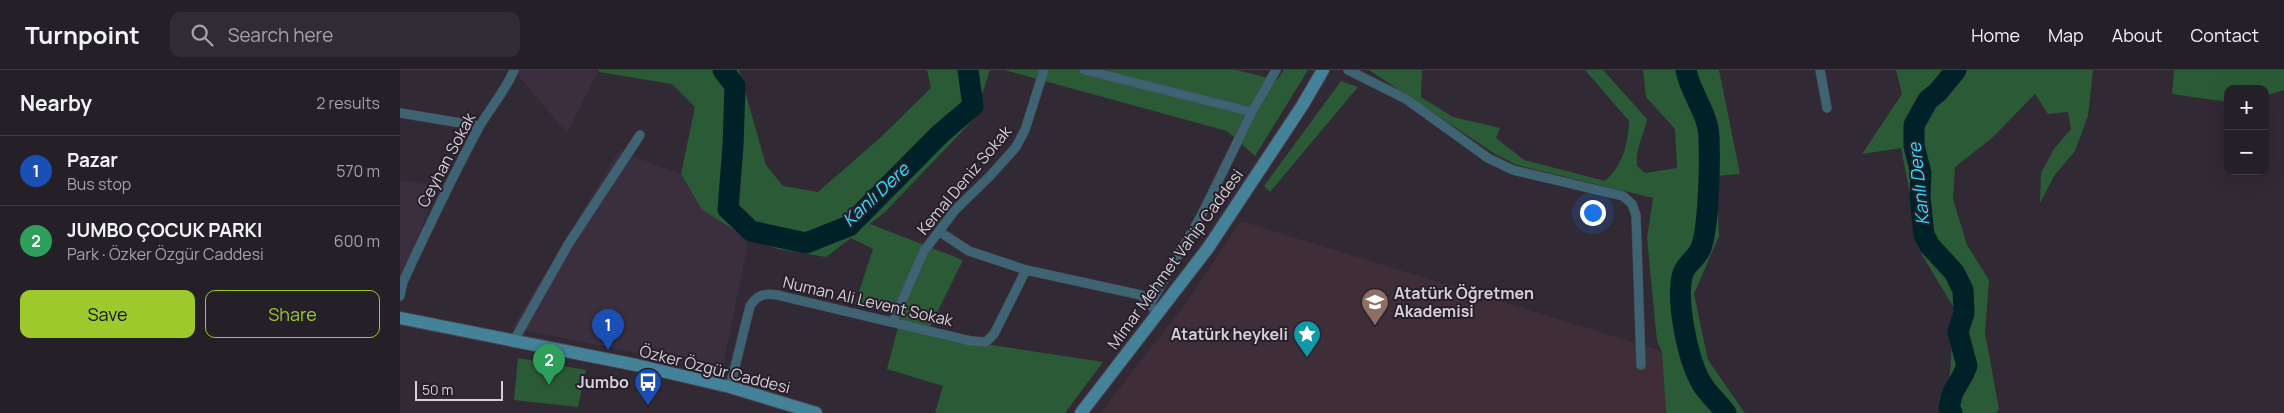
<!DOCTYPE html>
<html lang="en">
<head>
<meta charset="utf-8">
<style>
  body { margin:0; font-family:Manrope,sans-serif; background:#312c33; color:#f1f3f6 }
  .controls { position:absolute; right:15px; top:15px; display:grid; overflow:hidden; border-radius:10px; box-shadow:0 5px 20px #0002 }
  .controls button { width:45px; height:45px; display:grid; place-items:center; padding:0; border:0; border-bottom:1px solid #423d44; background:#251f27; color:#f1f3f6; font:25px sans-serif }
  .scale { position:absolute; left:15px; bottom:12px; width:88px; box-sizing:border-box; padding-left:5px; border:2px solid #d5d0d8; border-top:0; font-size:14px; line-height:18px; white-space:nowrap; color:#d5d0d8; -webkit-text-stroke:4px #271f2a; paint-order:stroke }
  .you { position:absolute; left:1192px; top:142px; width:18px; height:18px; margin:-12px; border:4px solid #fff; border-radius:50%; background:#1a73e8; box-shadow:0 0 0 8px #1a73e833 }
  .badge { display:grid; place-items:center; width:32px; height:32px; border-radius:50%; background:#9eca2e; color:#fff; font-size:16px; font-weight:700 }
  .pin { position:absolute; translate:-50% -41px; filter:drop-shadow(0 1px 2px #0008) }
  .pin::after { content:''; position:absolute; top:26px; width:18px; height:15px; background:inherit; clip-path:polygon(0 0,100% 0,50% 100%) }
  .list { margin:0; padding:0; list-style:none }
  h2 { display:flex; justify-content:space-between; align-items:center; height:65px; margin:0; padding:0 20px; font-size:21px }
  h2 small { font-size:16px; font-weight:400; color:#a3a2a7 }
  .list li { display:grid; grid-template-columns:32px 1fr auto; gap:15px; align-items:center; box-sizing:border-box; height:70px; padding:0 20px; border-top:1px solid #423d44 }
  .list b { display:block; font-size:19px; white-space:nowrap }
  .list p { margin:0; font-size:16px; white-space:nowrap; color:#a3a2a7 }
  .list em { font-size:16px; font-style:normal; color:#a3a2a7 }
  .actions { display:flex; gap:10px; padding:15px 20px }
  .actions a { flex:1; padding:11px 0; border:1px solid #9eca2e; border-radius:10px; text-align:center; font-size:18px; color:#9eca2e }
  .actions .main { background:#9eca2e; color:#111 }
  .icon { flex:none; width:28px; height:28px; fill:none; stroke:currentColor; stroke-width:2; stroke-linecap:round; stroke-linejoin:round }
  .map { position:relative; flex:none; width:1884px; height:343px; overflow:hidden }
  header { display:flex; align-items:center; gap:30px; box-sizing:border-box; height:70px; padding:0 25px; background:#251f27; border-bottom:1px solid #423d44 }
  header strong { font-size:24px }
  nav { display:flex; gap:28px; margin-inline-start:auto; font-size:18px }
  .search { width:350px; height:45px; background:#312c33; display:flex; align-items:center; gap:12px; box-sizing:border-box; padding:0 18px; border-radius:10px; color:#a3a2a7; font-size:19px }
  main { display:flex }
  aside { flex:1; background:#251f27 }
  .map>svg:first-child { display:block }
  .built { fill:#3a2e3f }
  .education { fill:#3f2e37 }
  .green { fill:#2b5b36 }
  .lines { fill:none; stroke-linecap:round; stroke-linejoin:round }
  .river { stroke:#002128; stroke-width:21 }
  .street-casing { stroke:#4b444e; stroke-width:10 }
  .secondary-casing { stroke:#4b444e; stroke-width:14 }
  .street { stroke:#3e6372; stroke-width:9 }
  .secondary { stroke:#44829a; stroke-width:12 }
  .labels { text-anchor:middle; stroke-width:4; stroke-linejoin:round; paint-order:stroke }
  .street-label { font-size:16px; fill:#d5d0d8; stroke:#271f2a }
  .poi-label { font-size:16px; font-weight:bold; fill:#d5d0d8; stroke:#271f2a; text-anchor:end }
  .water-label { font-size:18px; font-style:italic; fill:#30dfff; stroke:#271f2a }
</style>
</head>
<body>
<header>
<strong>Turnpoint</strong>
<div class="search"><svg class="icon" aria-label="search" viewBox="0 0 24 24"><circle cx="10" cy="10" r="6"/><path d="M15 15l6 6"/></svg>Search here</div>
<nav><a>Home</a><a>Map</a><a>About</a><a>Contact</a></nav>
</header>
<main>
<aside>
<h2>Nearby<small>2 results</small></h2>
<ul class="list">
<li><span class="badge" style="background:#1a4fb4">1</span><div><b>Pazar</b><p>Bus stop</p></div><em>570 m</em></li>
<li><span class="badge" style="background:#2e9e5b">2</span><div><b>JUMBO ÇOCUK PARKI</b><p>Park · Özker Özgür Caddesi</p></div><em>600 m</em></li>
</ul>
<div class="actions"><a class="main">Save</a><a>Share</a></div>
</aside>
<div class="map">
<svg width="1884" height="343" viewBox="0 0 1884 343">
  <rect width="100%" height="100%" fill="#312934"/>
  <g class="built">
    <path d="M118 0H199L167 63 117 4Z"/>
    <path d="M219 81 281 104 302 140 349 169 322 300 112 258Z"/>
    <path d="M0 110 38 116 0 212Z"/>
  </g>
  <path class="education" d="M841 151 1262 281 1266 343H700L787 232Z"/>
  <g class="green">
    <path d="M199 0H339L366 95 383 116 418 122 481 67 531 18 527 0H590L574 49 486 141 470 154 563 190 526 265 703 292 665 343H535L543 316 487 299 501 246 455 234 473 179 451 168 426 187 378 179 349 169 302 140 281 104 295 37 272 14 199 2Z"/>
    <path d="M604 0H836L877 10 884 0H908L855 86 827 61Z"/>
    <path d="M969 0H1022L1021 27 1053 47 1100 58 1096 68 1124 90 1205 111C1223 95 1228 74 1229 51L1185 0H1203L1247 49C1244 66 1235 78 1237 96L1245 103 1277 98 1275 59 1246 27 1243 0H1319L1340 104 1316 106 1319 166 1294 224 1308 290 1345 343H1266L1262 282 1257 271 1247 168 1253 128 1117 95 1095 84Z"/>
    <path d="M1496 0H1693L1688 46 1675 81 1654 106 1640 133 1641 103 1654 79 1671 59 1668 42 1648 44 1635 24 1592 68 1555 97 1553 129 1567 175 1589 210 1585 263 1599 339 1596 343H1540L1550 303 1554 238 1522 185 1501 78 1462 84 1502 24Z"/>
    <path d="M1774 0H1884V20L1865 26V19H1828V32L1772 24Z"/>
    <path d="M941 11 958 17 870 122 864 116Z"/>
    <path d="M118 288 186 300 178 337 114 330Z"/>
  </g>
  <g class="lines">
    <g class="river">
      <path d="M323 0 335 16 333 76 328 139 351 161 406 173 449 156 540 64 573 36 568 0"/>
      <path d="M1286 0C1290 23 1309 44 1309 68 1310 95 1309 155 1301 178 1297 188 1286 194 1283 203 1275 229 1288 291 1302 314 1308 324 1319 333 1326 343"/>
      <path d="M1552 343 1549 337 1553 322 1563 305 1567 296 1558 262 1564 243 1563 220 1554 202 1530 176 1524 165 1520 126 1521 103 1514 76V55L1528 30 1538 22 1556 0"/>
    </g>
    <g class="street-casing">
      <g id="street">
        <path d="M684 0 852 42"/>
        <path d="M948 0 1006 29 1088 88 1113 100 1223 126 1232 134 1236 145 1241 295"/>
        <path d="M1420 0 1427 38"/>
        <path d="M0 43 79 56"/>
        <path d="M540 162 569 181 626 200 741 225 752 237"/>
        <path d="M0 226 3 212C27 160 51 109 78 59 89 39 105 22 114 0"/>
        <path d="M750 234 801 146 852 42 876 0"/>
        <path d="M493 251 524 181 555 140 590 106 616 77 625 60 644 0"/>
        <path d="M113 272 169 173 240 65"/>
        <path d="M330 317 350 236C357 225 364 223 377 225L571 271 586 272 594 264 626 200"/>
      </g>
    </g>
    <g class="secondary-casing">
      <g id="secondary">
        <path d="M0 248 236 295 330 317 416 343"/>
        <path d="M681 343 808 178 902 36 923 0"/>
      </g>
    </g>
    <use href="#street" class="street"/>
    <use href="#secondary" class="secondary"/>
  </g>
  <defs>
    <g id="university-pin" transform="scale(1.4375)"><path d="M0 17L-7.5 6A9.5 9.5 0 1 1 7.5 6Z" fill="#8d6e63" stroke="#271f2a"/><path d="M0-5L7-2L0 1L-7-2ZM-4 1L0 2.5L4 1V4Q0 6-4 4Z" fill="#fff"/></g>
    <g id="sight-pin" transform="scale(1.4375)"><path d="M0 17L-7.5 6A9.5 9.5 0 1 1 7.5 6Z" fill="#0f9aa8" stroke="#271f2a"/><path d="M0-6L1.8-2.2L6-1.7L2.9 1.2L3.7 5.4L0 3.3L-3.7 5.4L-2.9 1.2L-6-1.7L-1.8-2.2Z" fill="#fff"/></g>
    <g id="bus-pin" transform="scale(1.4375)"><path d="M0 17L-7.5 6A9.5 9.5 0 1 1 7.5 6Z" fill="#1a4fb4" stroke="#271f2a"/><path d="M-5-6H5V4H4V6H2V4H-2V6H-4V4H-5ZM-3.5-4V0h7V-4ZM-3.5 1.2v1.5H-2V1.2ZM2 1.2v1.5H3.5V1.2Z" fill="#fff"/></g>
  </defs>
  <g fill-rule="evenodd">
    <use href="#university-pin" x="975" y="232"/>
    <use href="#sight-pin" x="907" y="264"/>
    <use href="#bus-pin" x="248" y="312"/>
  </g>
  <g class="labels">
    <g class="street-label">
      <text transform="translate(46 90) rotate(-62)" y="6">Ceyhan Sokak</text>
      <text transform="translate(564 110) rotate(-50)" y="6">Kemal Deniz Sokak</text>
      <text transform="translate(775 189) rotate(-54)" y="6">Mimar Mehmet Vahip Caddesi</text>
      <text transform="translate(468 231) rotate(13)" y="6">Numan Ali Levent Sokak</text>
      <text transform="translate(315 299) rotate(14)" y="6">Özker Özgür Caddesi</text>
    </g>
    <g class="poi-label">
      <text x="994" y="229" text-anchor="start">Atatürk Öğretmen<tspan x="994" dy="18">Akademisi</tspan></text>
      <text x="888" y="270">Atatürk heykeli</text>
      <text x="229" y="318">Jumbo</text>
    </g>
    <g class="water-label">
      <text transform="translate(1519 114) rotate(-96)" y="6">Kanlı Dere</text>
      <text transform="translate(476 125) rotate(-43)" y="6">Kanlı Dere</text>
    </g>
  </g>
</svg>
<div class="controls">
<button>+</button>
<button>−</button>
</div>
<div class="scale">50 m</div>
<div class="you"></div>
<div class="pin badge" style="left:208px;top:280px;background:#1a4fb4">1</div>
<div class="pin badge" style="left:149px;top:315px;background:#2e9e5b">2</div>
</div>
</main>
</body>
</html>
